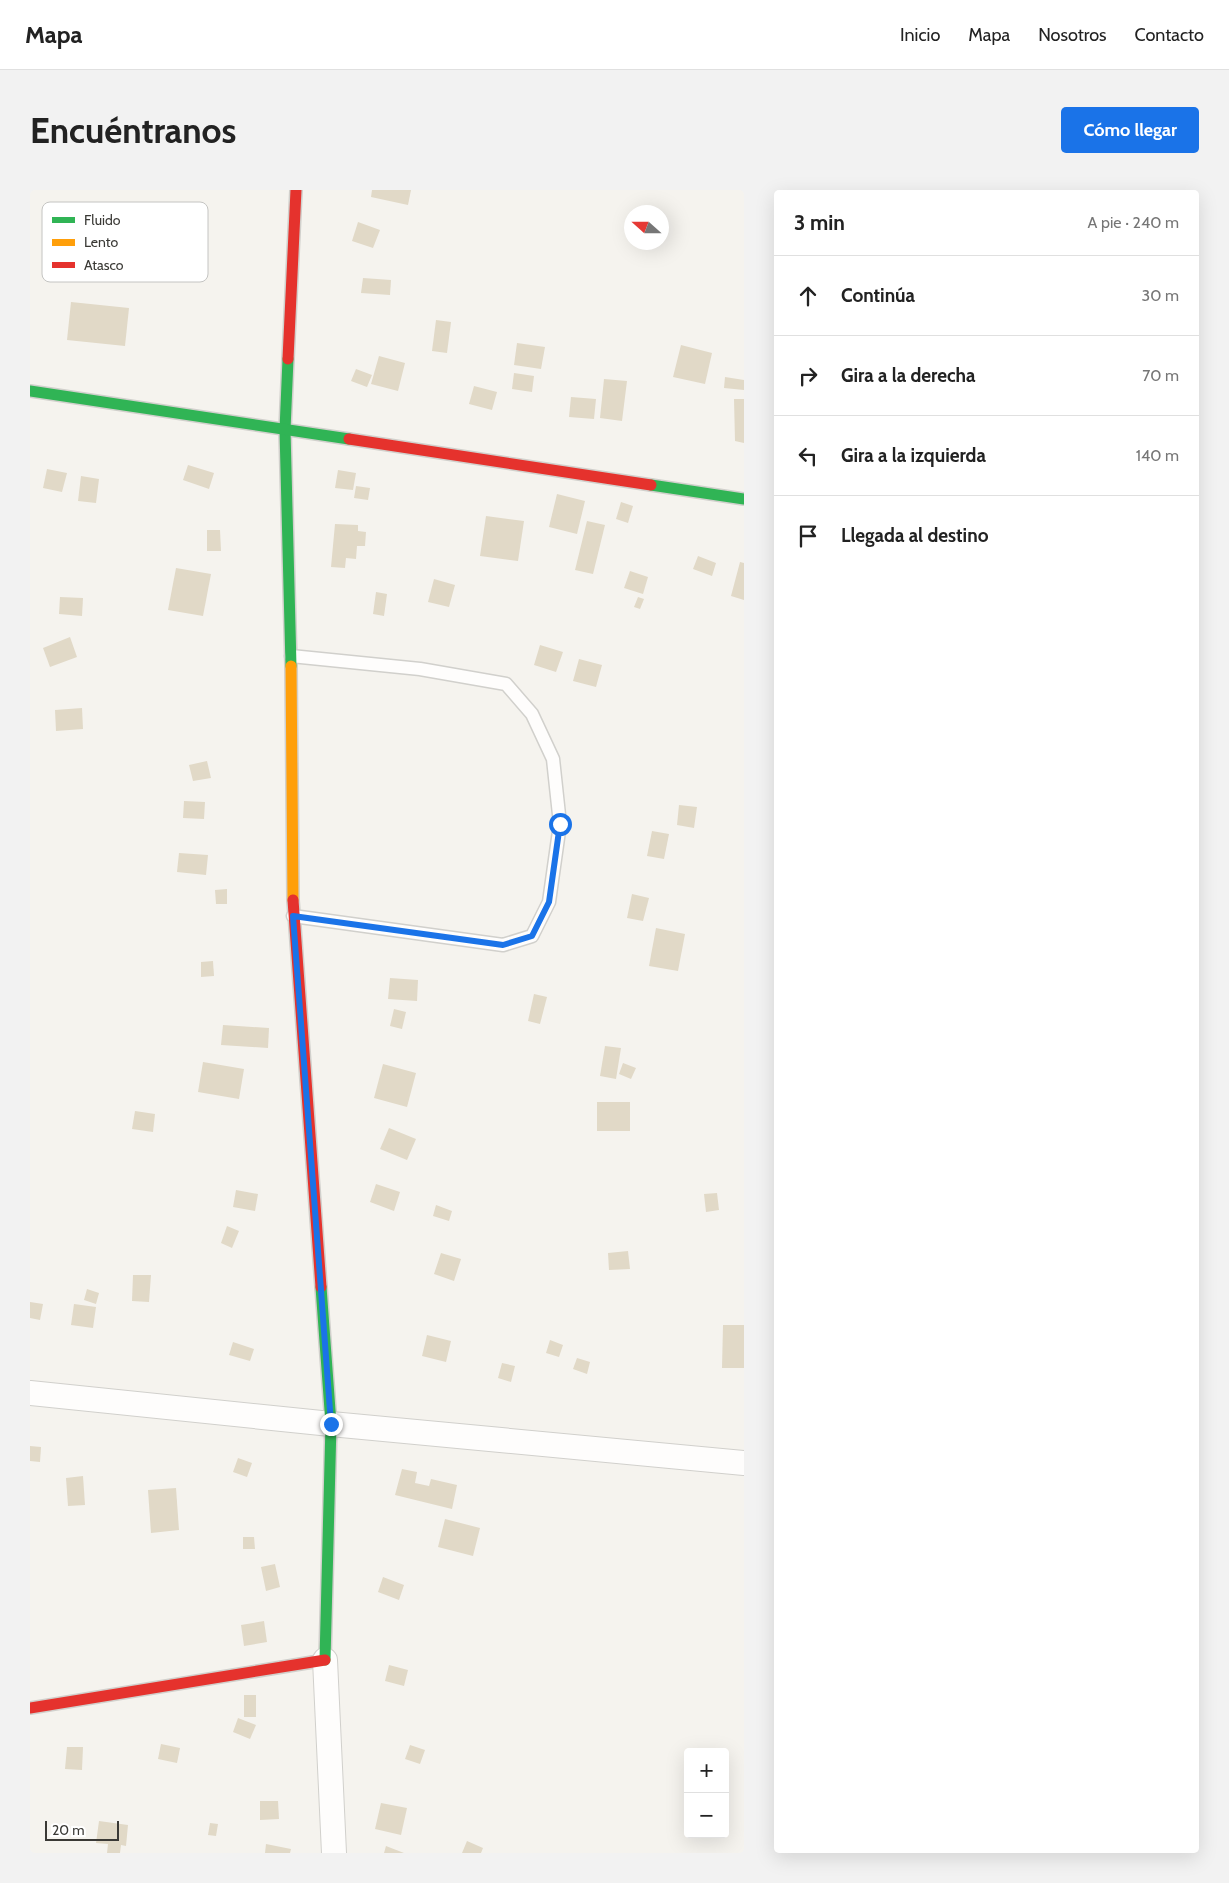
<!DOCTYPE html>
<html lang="es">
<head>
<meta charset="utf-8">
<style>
  body { margin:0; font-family:Cabin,sans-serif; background:#f2f2f2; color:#222 }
  .controls { position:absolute; right:15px; bottom:15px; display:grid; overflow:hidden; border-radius:5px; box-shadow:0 5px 20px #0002 }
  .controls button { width:45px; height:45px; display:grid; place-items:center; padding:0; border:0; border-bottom:1px solid #e0e0e0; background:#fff; color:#222; font:25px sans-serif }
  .compass { position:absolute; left:594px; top:15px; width:45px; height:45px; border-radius:50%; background:#fff; box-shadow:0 5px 20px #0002; rotate:291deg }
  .scale { position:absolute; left:15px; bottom:12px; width:74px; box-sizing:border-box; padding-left:5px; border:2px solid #3a3935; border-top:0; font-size:14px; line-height:18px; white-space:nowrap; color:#3a3935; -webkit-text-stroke:4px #fff; paint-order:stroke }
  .stop { position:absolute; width:15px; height:15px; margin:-11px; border:4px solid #1a73e8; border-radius:50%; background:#fff }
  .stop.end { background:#1a73e8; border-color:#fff; box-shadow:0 1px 5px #0008 }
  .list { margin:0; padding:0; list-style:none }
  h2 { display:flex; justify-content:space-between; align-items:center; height:65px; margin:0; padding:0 20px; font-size:21px }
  h2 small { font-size:16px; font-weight:400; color:#767676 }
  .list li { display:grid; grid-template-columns:32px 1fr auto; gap:15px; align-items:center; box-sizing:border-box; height:80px; padding:0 20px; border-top:1px solid #e0e0e0 }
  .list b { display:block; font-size:19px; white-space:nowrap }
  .list em { font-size:16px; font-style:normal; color:#767676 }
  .icon { flex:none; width:28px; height:28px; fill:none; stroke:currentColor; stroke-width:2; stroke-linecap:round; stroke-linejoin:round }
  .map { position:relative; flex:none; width:714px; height:1663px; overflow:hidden; border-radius:5px }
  header { display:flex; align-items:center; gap:30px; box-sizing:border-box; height:70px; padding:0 25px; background:#fff; border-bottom:1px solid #e0e0e0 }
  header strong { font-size:24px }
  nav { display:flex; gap:28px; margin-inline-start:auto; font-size:18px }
  .intro { display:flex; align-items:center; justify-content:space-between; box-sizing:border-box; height:120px; padding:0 30px }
  h1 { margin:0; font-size:35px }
  .button { padding:12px 22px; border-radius:5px; background:#1a73e8; color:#fff; font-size:18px; font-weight:700 }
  main { display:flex; gap:30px; padding:0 30px }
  aside { flex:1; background:#fff; border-radius:5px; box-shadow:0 5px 20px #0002 }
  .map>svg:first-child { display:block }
  .building { fill:#e1d9c7 }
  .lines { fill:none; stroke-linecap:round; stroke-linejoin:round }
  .lane-casing { stroke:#d1d0cc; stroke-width:15 }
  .street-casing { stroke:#d1d0cc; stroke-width:26 }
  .fast-casing { stroke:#d1d0cc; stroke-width:14 }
  .slow-casing { stroke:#d1d0cc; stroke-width:14 }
  .jam-casing { stroke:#d1d0cc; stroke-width:14 }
  .lane { stroke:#fefdfc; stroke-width:12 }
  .street { stroke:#fefdfc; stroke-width:24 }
  .fast { stroke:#30b455; stroke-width:11 }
  .slow { stroke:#ff9f0a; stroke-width:11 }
  .jam { stroke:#e5322d; stroke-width:11 }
  .route { stroke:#1a73e8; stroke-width:6 }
  .key { fill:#fff; stroke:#c4c4c2; stroke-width:1 }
  .key-label { font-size:14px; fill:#3a3935 }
</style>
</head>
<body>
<header>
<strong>Mapa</strong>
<nav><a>Inicio</a><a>Mapa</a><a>Nosotros</a><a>Contacto</a></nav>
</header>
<div class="intro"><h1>Encuéntranos</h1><a class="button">Cómo llegar</a></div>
<main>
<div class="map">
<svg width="714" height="1663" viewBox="0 0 714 1663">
  <rect width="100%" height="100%" fill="#f5f3ee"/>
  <g class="building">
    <path d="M342 0H381L378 15 341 7Z"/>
    <path d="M328 32 350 40 343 58 322 51Z"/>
    <path d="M333 88 361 90 360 105 331 103Z"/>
    <path d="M41 112 99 118 95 156 37 150Z"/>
    <path d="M406 130 421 132 417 163 402 161Z"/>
    <path d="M487 153 515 157 511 179 484 175Z"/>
    <path d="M651 155 682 163 675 194 643 187Z"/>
    <path d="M349 166 375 173 368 201 341 194Z"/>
    <path d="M326 179 342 185 337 197 321 191Z"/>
    <path d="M484 183 504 186 502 202 482 199Z"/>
    <path d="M695 187 714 190V200L694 198Z"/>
    <path d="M574 189 597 191 592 231 570 228Z"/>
    <path d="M444 196 467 202 462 220 439 214Z"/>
    <path d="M541 207 566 209 564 229 539 227Z"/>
    <path d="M704 209H714V253L705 251Z"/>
    <path d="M158 275 184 283 179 299 153 290Z"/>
    <path d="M17 279 37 283 32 302 13 298Z"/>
    <path d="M308 280 326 283 323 300 305 298Z"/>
    <path d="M51 286 69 289 66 313 48 311Z"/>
    <path d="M326 296 340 298 338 310 324 308Z"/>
    <path d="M527 304 555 311 547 344 519 337Z"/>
    <path d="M591 312 603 316 598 333 586 329Z"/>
    <path d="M456 326 494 331 488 371 450 366Z"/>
    <path d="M557 331 575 335 563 384 545 380Z"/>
    <path d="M305 334 328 335V341L336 342 335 356H327L326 369 316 368 315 378 301 377Z"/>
    <path d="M177 340H190L191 361H177Z"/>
    <path d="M668 366 686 373 682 386 663 379Z"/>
    <path d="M710 372 714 373V410L701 406Z"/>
    <path d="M146 378 181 384 173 426 138 420Z"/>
    <path d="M600 381 618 387 613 404 594 398Z"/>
    <path d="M404 389 425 395 419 417 398 412Z"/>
    <path d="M346 402 357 404 354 426 343 424Z"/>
    <path d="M30 407 53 408 52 426 29 424Z"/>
    <path d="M608 407 614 409 610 419 604 417Z"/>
    <path d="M40 447 47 467 20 477 13 458Z"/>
    <path d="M510 455 533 462 526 482 504 475Z"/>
    <path d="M549 469 572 475 566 497 543 491Z"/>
    <path d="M52 518 53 539 26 541 25 520Z"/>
    <path d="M177 571 181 588 163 591 159 575Z"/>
    <path d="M154 611 175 612 174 629 153 628Z"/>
    <path d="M649 615 667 617 664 638 647 635Z"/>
    <path d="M622 641 639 644 634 669 617 666Z"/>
    <path d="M149 663 178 665 176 685 147 682Z"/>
    <path d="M197 699V714H186L185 700Z"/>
    <path d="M602 704 619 708 613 731 597 728Z"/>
    <path d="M626 738 655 744 648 781 619 776Z"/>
    <path d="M183 771 184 786 171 787V772Z"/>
    <path d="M360 788 388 790 387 811 358 809Z"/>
    <path d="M504 804 517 807 510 834 498 831Z"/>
    <path d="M364 819 376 822 372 839 360 836Z"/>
    <path d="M193 835 239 838 238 858 191 855Z"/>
    <path d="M575 856 591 858 586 889 570 886Z"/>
    <path d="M173 872 214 879 209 909 168 902Z"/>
    <path d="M593 873 606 878 601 889 589 884Z"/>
    <path d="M353 874 386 883 377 917 344 908Z"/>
    <rect x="567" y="912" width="33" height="29"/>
    <path d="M105 921 125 924 123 942 102 939Z"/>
    <path d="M359 938 386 949 377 970 350 959Z"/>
    <path d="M346 994 370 1002 364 1021 340 1012Z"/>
    <path d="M206 1000 228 1004 225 1021 203 1017Z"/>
    <path d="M687 1003 689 1020 676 1022 674 1004Z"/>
    <path d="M406 1015 422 1021 419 1031 403 1026Z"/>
    <path d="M197 1036 209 1041 202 1058 191 1053Z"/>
    <path d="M598 1061 600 1079 579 1080 578 1063Z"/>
    <path d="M411 1063 431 1069 424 1091 404 1084Z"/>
    <path d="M103 1085H121L119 1112 102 1111Z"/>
    <path d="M57 1099 69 1103 66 1114 54 1110Z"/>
    <path d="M0 1112 13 1114 10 1130 0 1128Z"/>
    <path d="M44 1114 66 1117 63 1138 41 1135Z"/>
    <path d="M693 1135H714V1178H692Z"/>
    <path d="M397 1145 421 1151 416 1172 392 1166Z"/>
    <path d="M520 1150 533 1155 529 1167 516 1163Z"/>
    <path d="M203 1152 224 1159 220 1171 199 1165Z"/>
    <path d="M547 1168 560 1172 557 1184 543 1179Z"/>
    <path d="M472 1173 485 1176 481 1192 468 1188Z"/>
    <path d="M0 1256 11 1257 10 1272 0 1271Z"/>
    <path d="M208 1268 222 1273 217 1287 203 1282Z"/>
    <path d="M372 1279 387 1282 385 1293 399 1296 401 1289 427 1295 422 1319 365 1305Z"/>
    <path d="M53 1286 55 1315 38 1316 36 1288Z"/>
    <path d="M146 1298 149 1340 121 1343 118 1300Z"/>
    <path d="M415 1329 450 1338 443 1366 408 1357Z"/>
    <path d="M213 1347H224L225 1359H213Z"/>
    <path d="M245 1374 250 1397 236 1401 231 1377Z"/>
    <path d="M353 1387 374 1395 369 1410 348 1402Z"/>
    <path d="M234 1431 237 1452 214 1456 211 1435Z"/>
    <path d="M359 1475 378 1480 374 1496 355 1491Z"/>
    <rect x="214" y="1505" width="12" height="22"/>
    <path d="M208 1528 226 1535 220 1549 203 1542Z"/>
    <path d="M131 1554 150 1558 147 1573 128 1569Z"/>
    <path d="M380 1555 395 1560 390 1574 375 1569Z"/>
    <path d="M37 1557H53L52 1580 35 1579Z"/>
    <path d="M230 1611H248L249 1629 230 1630Z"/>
    <path d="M351 1613 377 1618 371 1645 345 1639Z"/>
    <path d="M69 1631 98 1635 96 1656 91 1655 90 1663H77L78 1654 66 1653Z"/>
    <path d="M180 1633 188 1634 186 1646 178 1645Z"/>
    <path d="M437 1651 453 1658 451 1663H432Z"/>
    <path d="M236 1654 261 1659 260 1663H235Z"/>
    <path d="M356 1656 374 1663H354Z"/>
  </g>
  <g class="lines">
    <g class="lane-casing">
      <path id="lane" d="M261 466 390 479 476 494 502 524 523 569 530 634 519 712 502 746 473 755 263 726"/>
    </g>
    <g class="street-casing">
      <g id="street">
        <path d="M0 1203 301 1234 714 1273"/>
        <path d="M295 1470 304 1663"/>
      </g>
    </g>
    <g class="fast-casing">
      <g id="fast">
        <path d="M258 169 255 240 261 476"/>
        <path d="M0 201 319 249"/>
        <path d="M621 295 714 309"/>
        <path d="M291 1097 301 1234 295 1470"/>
      </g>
    </g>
    <g class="slow-casing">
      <path id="slow" d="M261 476 263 710"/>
    </g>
    <g class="jam-casing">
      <g id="jam">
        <path d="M258 169 266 0"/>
        <path d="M319 249 621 295"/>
        <path d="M263 710 291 1097"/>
        <path d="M0 1518 295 1470"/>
      </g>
    </g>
    <use href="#lane" class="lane"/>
    <use href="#street" class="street"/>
    <use href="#fast" class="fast"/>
    <use href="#slow" class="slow"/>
    <use href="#jam" class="jam"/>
  </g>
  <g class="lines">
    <path class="route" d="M301 1234 263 726 473 755 502 746 519 712 530 634"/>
  </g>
  <rect x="12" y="12" width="166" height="80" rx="8" class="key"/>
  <rect x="22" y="27" width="23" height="6" fill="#30b455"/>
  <rect x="22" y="49" width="23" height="7" fill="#ff9f0a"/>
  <rect x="22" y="72" width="23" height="6" fill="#e5322d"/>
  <g class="key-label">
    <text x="54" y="35">Fluido</text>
    <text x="54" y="57">Lento</text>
    <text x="54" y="80">Atasco</text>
  </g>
</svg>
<div class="controls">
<button>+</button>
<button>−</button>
</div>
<svg class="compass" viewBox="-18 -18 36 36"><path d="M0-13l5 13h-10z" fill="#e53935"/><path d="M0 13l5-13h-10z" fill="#767676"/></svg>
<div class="scale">20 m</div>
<div class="stop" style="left:530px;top:634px"></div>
<div class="stop end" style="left:301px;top:1234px"></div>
</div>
<aside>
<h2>3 min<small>A pie · 240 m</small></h2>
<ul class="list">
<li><svg class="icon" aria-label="ahead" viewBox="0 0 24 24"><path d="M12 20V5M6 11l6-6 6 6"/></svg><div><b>Continúa</b></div><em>30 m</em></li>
<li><svg class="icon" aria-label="right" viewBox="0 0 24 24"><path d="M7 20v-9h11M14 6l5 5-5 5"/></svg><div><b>Gira a la derecha</b></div><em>70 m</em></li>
<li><svg class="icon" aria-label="left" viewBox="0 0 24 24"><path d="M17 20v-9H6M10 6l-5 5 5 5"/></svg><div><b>Gira a la izquierda</b></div><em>140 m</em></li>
<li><svg class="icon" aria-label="arrive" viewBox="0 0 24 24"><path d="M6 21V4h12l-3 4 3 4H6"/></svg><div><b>Llegada al destino</b></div></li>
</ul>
</aside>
</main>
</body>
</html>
